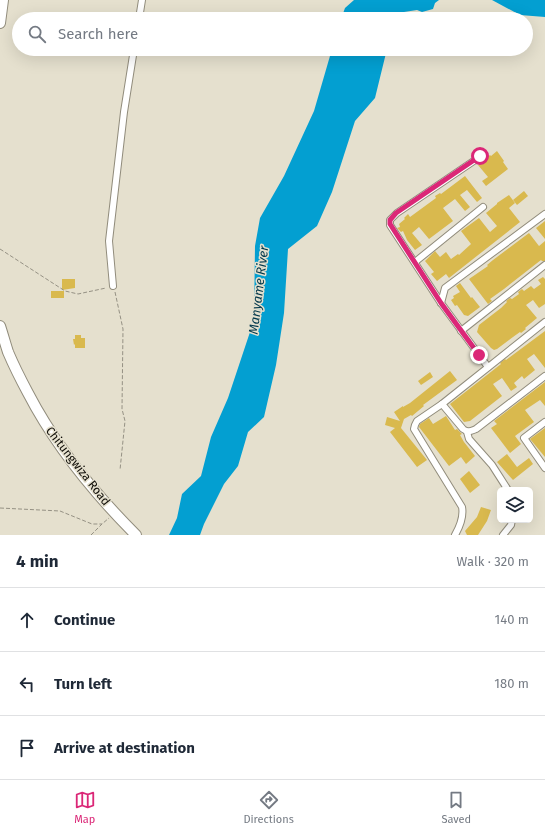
<!DOCTYPE html>
<html lang="en">
<head>
<meta charset="utf-8">
<style>
  body { margin:0; font-family:"Fira Sans",sans-serif; background:#f6f6f7; color:#1f2937 }
  .controls { position:absolute; right:12px; bottom:12px; display:grid; overflow:hidden; border-radius:6px; box-shadow:0 4px 16px #0002 }
  .controls button { width:36px; height:36px; display:grid; place-items:center; padding:0; border:0; border-bottom:1px solid #e0e1e3; background:#fff; color:#1f2937; font:20px sans-serif }
  .stop { position:absolute; width:12px; height:12px; margin:-9px; border:3px solid #db2777; border-radius:50%; background:#fff }
  .stop.end { background:#db2777; border-color:#fff; box-shadow:0 1px 4px #0008 }
  .list { margin:0; padding:0; list-style:none }
  h2 { display:flex; justify-content:space-between; align-items:center; height:52px; margin:0; padding:0 16px; font-size:17px }
  h2 small { font-size:13px; font-weight:400; color:#747a83 }
  .list li { display:grid; grid-template-columns:26px 1fr auto; gap:12px; align-items:center; box-sizing:border-box; height:64px; padding:0 16px; border-top:1px solid #e0e1e3 }
  .list b { display:block; font-size:15px; white-space:nowrap }
  .list em { font-size:13px; font-style:normal; color:#747a83 }
  .icon { flex:none; width:22px; height:22px; fill:none; stroke:currentColor; stroke-width:2; stroke-linecap:round; stroke-linejoin:round }
  .map { position:relative; flex:none; width:545px; height:535px; overflow:hidden }
  .search { position:absolute; background:#fff; box-shadow:0 4px 16px #0002; left:12px; right:12px; top:12px; height:44px; display:flex; align-items:center; gap:10px; box-sizing:border-box; padding:0 14px; border-radius:22px; color:#747a83; font-size:15px }
  .sheet { height:244px; background:#fff }
  nav { display:flex; justify-content:space-around; align-items:center; box-sizing:border-box; height:56px; border-top:1px solid #e0e1e3; background:#fff; font-size:11px; color:#747a83 }
  nav a { display:grid; justify-items:center; gap:2px }
  nav .on { color:#db2777 }
  .map>svg:first-child { display:block }
  .water { fill:#039fd1 }
  .building { fill:#d9b94e }
  .lines { fill:none; stroke-linecap:round; stroke-linejoin:round }
  .minor-casing { stroke:#918c7c; stroke-width:8 }
  .primary-casing { stroke:#918c7c; stroke-width:12 }
  .path { stroke:#959184; stroke-width:1; stroke-dasharray:4 2; stroke-linecap:butt }
  .minor { stroke:#fff; stroke-width:6 }
  .primary { stroke:#fff; stroke-width:10 }
  .route { stroke:#db2777; stroke-width:5 }
  .labels { text-anchor:middle; stroke-width:3; stroke-linejoin:round; paint-order:stroke }
  .street-label { font-size:12px; fill:#0d0b06; stroke:#e5e0ce }
  .water-label { font-size:13px; font-style:italic; fill:#00374b; stroke:#e5e0ce }
</style>
</head>
<body>
<div class="map">
<svg width="545" height="535" viewBox="0 0 545 535">
  <rect width="100%" height="100%" fill="#e5e0ce"/>
  <g class="water">
    <path d="M354 0H439L435 3 433 9 422 12 417 10 404 12 395 16 394 19H341L345 8Z"/>
    <path d="M492 0H545V17L520 15Z"/>
    <path d="M332 49H387L375 98 355 121 332 192 317 226 288 249 284 313 276 365 264 417 248 432 238 466 224 484 204 524 200 535H169L177 518 182 494 201 476 211 437 228 398 254 320 255 246 260 218 284 176 314 111Z"/>
  </g>
  <g class="building">
    <path d="M497 151 504 161 503 162 508 169 486 186 482 181 488 177 478 165 490 155 491 156Z"/>
    <path d="M465 176 482 198 477 202 467 190 460 195 470 207 465 211 455 199 443 208 453 221 429 239 419 227 412 233 422 245 415 250 407 240 403 231 401 232 397 228 400 227 399 224 405 219 404 218 408 214 410 217 436 198 435 196 440 193 441 194Z"/>
    <path d="M524 191 528 196 517 205 513 200Z"/>
    <path d="M509 195 515 203 509 208 520 222 449 278 446 274 437 281 431 274 434 272 425 261 435 251 440 257 446 252 451 259 458 254 459 255 471 244 461 231 479 218 490 232 497 226 486 213 497 204V203Z"/>
    <path d="M545 221V239L536 228Z"/>
    <path d="M529 233 539 246 545 241V261H542L541 260 504 289 490 299 492 301 488 304 469 279 488 266 487 265 493 260Z"/>
    <path d="M543 277 545 279V304L539 308 533 300 526 305 537 318 525 328 526 329 521 333 520 332 513 337 497 349 494 350 491 348 477 332 479 325 501 308 507 302 506 301 510 298 512 299 519 294 518 292 522 289 524 291 531 286 534 289 541 284 538 280Z"/>
    <path d="M62 279H75V288L62 290Z"/>
    <path d="M460 283 471 298 472 297 480 307 468 316 464 315 457 305 455 306 451 300 454 298 453 296 460 292 456 286Z"/>
    <rect x="51" y="291" width="13" height="7"/>
    <path d="M545 331V368L534 354 527 359 535 370 524 379 522 376 514 383 517 387 511 391 502 378 493 384 502 396 470 421 464 422 450 404 501 364 500 363 505 359 506 360Z"/>
    <path d="M75 335H81V338H85V348H75V344L74 345 73 339H75Z"/>
    <path d="M450 371 457 380 423 405 424 406 412 416 411 415 404 419 401 428 427 460 417 467 390 432 395 428 385 425 387 417 400 421 394 412 403 406V407L410 403Z"/>
    <path d="M430 372 433 377 421 385 418 381Z"/>
    <path d="M545 382V406L540 400 525 410 534 422 515 436 521 444 510 453 491 428 497 424 494 421Z"/>
    <path d="M446 416 455 430 457 429 462 434 460 435 464 442 475 456 466 464 461 457 449 466 419 427 420 424 429 418 433 424Z"/>
    <path d="M545 428V457L530 439Z"/>
    <path d="M507 454 517 467 529 458 533 464 513 480 497 462Z"/>
    <path d="M469 471 480 485 470 493 460 479Z"/>
    <path d="M481 507 491 510 487 521 478 535H467L465 531 477 517Z"/>
  </g>
  <g class="lines">
    <g class="minor-casing">
      <g id="minor">
        <path d="M139 19 142 0"/>
        <path d="M481 156 397 213 390 220V225L441 303 488 367"/>
        <path d="M415 262 483 207"/>
        <path d="M113 286 109 241 124 112 134 49"/>
        <path d="M441 303 445 288 545 214"/>
        <path d="M461 331 545 265"/>
        <path d="M442 404 463 429C468 433 471 431 476 429L545 376"/>
        <path d="M545 422 524 438 545 468"/>
        <path d="M467 432 469 439 492 465 508 490"/>
        <path d="M455 535C460 526 464 517 462 507L414 429 415 425 417 421 442 404 545 322"/>
        <path d="M503 535 511 525 512 520"/>
      </g>
    </g>
    <g class="primary-casing">
      <g id="primary">
        <path d="M0 23 3 0"/>
        <path d="M0 326C3 335 5 343 8 352 14 366 21 380 28 393 56 447 94 493 136 535"/>
      </g>
    </g>
    <g class="path">
      <path d="M0 249 65 291 78 294 106 288"/>
      <path d="M115 292 123 329 122 409 125 421 120 470"/>
      <path d="M0 508 60 511 92 524H102"/>
      <path d="M91 535 102 524 109 518"/>
    </g>
    <use href="#minor" class="minor"/>
    <use href="#primary" class="primary"/>
  </g>
  <g class="lines">
    <path class="route" d="M479 355 441 303 390 224V220L396 213 480 156"/>
  </g>
  <g class="labels">
    <g class="street-label">
      <text transform="translate(78 466) rotate(52)" y="4">Chitungwiza Road</text>
    </g>
    <g class="water-label">
      <text transform="translate(258 290) rotate(-83)" y="5">Manyame River</text>
    </g>
  </g>
</svg>
<div class="controls">
<button><svg class="icon" aria-label="layers" viewBox="0 0 24 24"><path d="M12 4l9 5-9 5-9-5zM3 14l9 5 9-5"/></svg></button>
</div>
<div class="stop" style="left:480px;top:156px"></div>
<div class="stop end" style="left:479px;top:355px"></div>
<div class="search"><svg class="icon" aria-label="search" viewBox="0 0 24 24"><circle cx="10" cy="10" r="6"/><path d="M15 15l6 6"/></svg>Search here</div>
</div>
<section class="sheet">
<h2>4 min<small>Walk · 320 m</small></h2>
<ul class="list">
<li><svg class="icon" aria-label="ahead" viewBox="0 0 24 24"><path d="M12 20V5M6 11l6-6 6 6"/></svg><div><b>Continue</b></div><em>140 m</em></li>
<li><svg class="icon" aria-label="left" viewBox="0 0 24 24"><path d="M17 20v-9H6M10 6l-5 5 5 5"/></svg><div><b>Turn left</b></div><em>180 m</em></li>
<li><svg class="icon" aria-label="arrive" viewBox="0 0 24 24"><path d="M6 21V4h12l-3 4 3 4H6"/></svg><div><b>Arrive at destination</b></div></li>
</ul>
</section>
<nav>
<a class="on"><svg class="icon" aria-label="map" viewBox="0 0 24 24"><path d="M3 6l6-2 6 2 6-2v14l-6 2-6-2-6 2zM9 4v14M15 6v14"/></svg>Map</a>
<a><svg class="icon" aria-label="directions" viewBox="0 0 24 24"><path d="M12 3l9 9-9 9-9-9zM9 14v-3h6M13 9l2 2-2 2"/></svg>Directions</a>
<a><svg class="icon" aria-label="saved" viewBox="0 0 24 24"><path d="M7 4h10v16l-5-4-5 4z"/></svg>Saved</a>
</nav>
</body>
</html>
